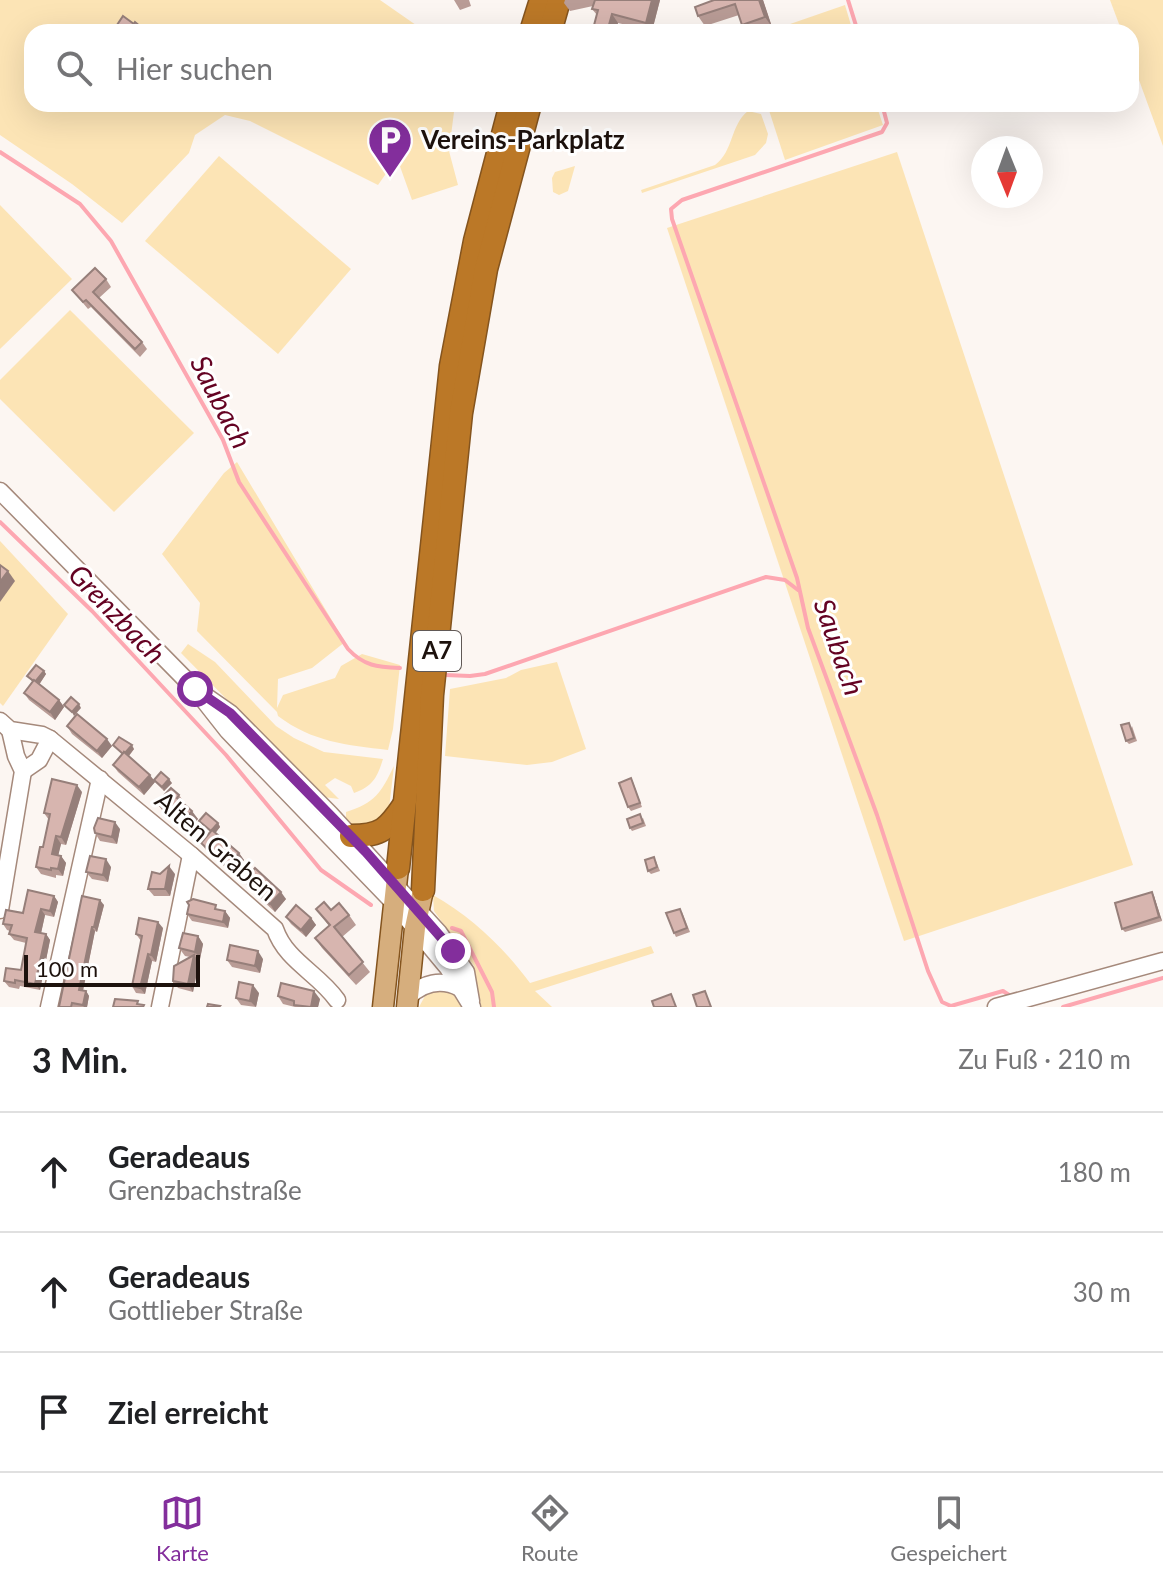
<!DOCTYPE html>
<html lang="de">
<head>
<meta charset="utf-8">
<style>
  body { margin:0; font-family:Lato,sans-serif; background:#f2f2f2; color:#202124 }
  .compass { position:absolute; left:971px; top:136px; width:72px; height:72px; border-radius:50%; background:#fff; box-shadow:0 8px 32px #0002; rotate:179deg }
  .scale { position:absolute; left:24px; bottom:20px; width:176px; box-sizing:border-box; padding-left:8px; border:4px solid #1d120d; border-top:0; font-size:22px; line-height:28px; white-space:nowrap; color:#1d120d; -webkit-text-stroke:6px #fff; paint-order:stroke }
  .stop { position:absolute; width:24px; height:24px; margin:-18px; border:6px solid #832e9c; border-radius:50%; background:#fff }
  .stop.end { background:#832e9c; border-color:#fff; box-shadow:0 2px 8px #0008 }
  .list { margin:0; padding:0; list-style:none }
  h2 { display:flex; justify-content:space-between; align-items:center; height:104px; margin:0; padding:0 32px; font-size:34px }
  h2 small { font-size:26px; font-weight:400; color:#757577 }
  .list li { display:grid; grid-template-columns:52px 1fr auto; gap:24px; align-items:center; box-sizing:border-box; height:120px; padding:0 32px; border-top:2px solid #e0e0e0 }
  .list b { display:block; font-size:30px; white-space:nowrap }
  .list p { margin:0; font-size:26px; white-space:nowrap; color:#757577 }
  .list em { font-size:26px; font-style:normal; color:#757577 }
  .icon { flex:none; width:44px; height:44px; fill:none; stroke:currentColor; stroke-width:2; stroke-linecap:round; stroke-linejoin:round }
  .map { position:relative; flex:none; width:1163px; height:1007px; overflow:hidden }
  .search { position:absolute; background:#fff; box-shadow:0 8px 32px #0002; left:24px; right:24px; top:24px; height:88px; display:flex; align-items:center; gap:20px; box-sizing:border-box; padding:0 28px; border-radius:24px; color:#757577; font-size:30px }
  .sheet { height:464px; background:#fff }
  nav { display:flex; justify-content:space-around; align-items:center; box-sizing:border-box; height:112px; border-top:2px solid #e0e0e0; background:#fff; font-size:22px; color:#757577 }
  nav a { display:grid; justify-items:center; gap:4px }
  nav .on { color:#832e9c }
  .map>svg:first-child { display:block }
  .green { fill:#fce4b5 }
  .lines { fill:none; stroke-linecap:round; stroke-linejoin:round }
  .stream { stroke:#fda7b1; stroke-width:4 }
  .minor-casing { stroke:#a5897b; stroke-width:19 }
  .major-casing { stroke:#84541e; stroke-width:23 }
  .highway-casing { stroke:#84541e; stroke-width:25 }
  .minor { stroke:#fff; stroke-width:16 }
  .major { stroke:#d6ae7d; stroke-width:20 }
  .highway { stroke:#bb7827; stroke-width:22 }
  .wall { fill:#b99c96 }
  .shaded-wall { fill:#967f7a }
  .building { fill:#d7b5af; stroke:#967f7a; stroke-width:2 }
  .route { stroke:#832e9c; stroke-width:10 }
  .labels { text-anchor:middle; stroke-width:6; stroke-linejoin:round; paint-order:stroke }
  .shield { fill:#fff; stroke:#615956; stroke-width:2 }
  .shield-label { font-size:24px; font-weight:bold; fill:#1d120d }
  .poi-label { font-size:26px; font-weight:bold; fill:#1d120d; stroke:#fff; text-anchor:start }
  .street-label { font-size:26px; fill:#1d120d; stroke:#fff }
  .water-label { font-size:28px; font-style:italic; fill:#640222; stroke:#fff }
</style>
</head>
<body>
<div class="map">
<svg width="1163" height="1007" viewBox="0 0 1163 1007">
  <rect width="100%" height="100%" fill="#fcf6f2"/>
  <g class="green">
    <path d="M0 0H380L426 32H32V104H451L454 112 449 151 458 185 412 200 397 158 378 185 250 121 225 115 195 135 189 153 122 223 72 184 0 135Z"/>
    <path d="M1110 0H1163V146L1131 58V32H1122Z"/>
    <path d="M845 5 853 32H767Z"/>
    <path d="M767 104H876L883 125 785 160Z"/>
    <path d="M748 111 761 114 768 134 766 143 755 155 642 193 641 190 715 165C734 151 730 125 748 111Z"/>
    <path d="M897 152 1133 865 904 941 667 228Z"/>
    <path d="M219 156 351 269 278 354 145 241Z"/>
    <path d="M575 166 568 191 559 195 553 192 552 178 555 172Z"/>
    <path d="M0 205 72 279 0 349Z"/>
    <path d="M70 310 194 433 114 512 0 399V380Z"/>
    <path d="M237 462 345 642 312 668 278 679 277 708 283 695 335 678 341 666 362 654 400 665 393 729 388 750C347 745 312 742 278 716L277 712 197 631 200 603 162 554 224 473Z"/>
    <path d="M0 541 68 614 3 706 0 703Z"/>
    <path d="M188 644 215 662 276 726 294 738 324 752 383 759C377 778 373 786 354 793L351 786 335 778 325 785 339 799 323 797 181 653Z"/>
    <path d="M557 662 586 749 552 762 527 765 445 756 450 689 506 678 521 670Z"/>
    <path d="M394 766 388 817 358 830 346 820V812C375 803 381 793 394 766Z"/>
    <path d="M433 895C472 917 503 947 530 983L651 946 654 953 535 991 552 1007H481L474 966 434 911Z"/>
    <path d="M439 988 451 992 463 1007H419L426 994Z"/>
  </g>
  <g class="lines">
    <g class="stream">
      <path d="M848 0 858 32"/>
      <path d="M882 104 887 123 882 132 682 200 671 209 672 219 797 578 808 628 877 815 928 971 942 1002 951 1006 1003 991 1009 995"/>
      <path d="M0 152 80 204 111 241 223 440 239 482 348 649C364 666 377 667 400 668"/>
      <path d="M0 522 92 611 226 755 321 870 371 905"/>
      <path d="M445 675 470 676 485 674 766 577 785 580 798 590"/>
      <path d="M452 928 461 931 492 992 494 1007"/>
      <path d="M1063 1007 1163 978"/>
    </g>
    <g class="minor-casing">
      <g id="minor">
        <path d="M0 491 195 689 228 731 394 903 448 968 472 1007"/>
        <path d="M207 697 230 713 330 814 439 933 466 972 471 1001"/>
        <path d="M0 721 10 730 42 735 50 739 191 855 275 929C286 961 318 973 337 1000"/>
        <path d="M23 771 39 760 50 739"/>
        <path d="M0 910 23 771 16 756 10 730"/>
        <path d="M408 997C423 983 441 978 460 988"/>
        <path d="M49 1007 100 779"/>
        <path d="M160 1007 191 855"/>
        <path d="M996 1007 1163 961"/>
      </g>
    </g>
    <g class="major-casing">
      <g id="major">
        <path d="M383 1007 398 868"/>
        <path d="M407 1007 415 928 423 890"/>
      </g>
    </g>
    <g class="highway-casing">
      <g id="highway">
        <path d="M531 32 541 0"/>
        <path d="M550 32 559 0"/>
        <path d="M351 836C381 836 388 829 404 805"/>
        <path d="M398 868 451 366 475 241 511 104"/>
        <path d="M423 890 432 695 461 413 486 269 530 104"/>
      </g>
    </g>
    <use href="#minor" class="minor"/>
    <use href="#major" class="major"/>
    <use href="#highway" class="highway"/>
  </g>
  <g class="wall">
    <path d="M454 0H469L471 6 460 10Z"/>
    <path d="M565 0H660L652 31 618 23 616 32H595L593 29 597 15 592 9 593 6 570 11 564 3Z"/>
    <path d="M714 0H763L772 27 759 32H747L742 25 739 15 705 26 698 16Z"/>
    <path d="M106 279 111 287 99 298 142 342 147 349 140 357 91 307 88 309 72 290Z"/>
    <path d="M44 671 46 674 39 685 59 700 64 707 55 720 29 700 24 693 33 682 27 676Z"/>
    <path d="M67 726 112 746 102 758 72 734Z"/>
    <path d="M1132 726 1137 741 1129 744 1126 741Z"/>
    <path d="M113 745 134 749 129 756 154 780 172 783 164 791 155 782 144 795 118 772 113 765 122 754Z"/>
    <path d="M631 778 633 782 642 807 631 811 628 807Z"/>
    <path d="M82 792 66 845 61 844 58 855 61 856 66 863 63 876 56 875V878L41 874 36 867 43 847 49 820 44 813Z"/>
    <path d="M179 795 184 802 183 803 198 819 186 832 162 810 157 803Z"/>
    <path d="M643 818 646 826 632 831 630 828Z"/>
    <path d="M199 821 218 823 220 827 215 833 239 853 244 860 232 873 206 850 201 843 211 832Z"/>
    <path d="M120 829 117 844 100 841 95 833Z"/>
    <path d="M656 861 660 871 651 874 648 871Z"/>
    <path d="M111 867 108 882 92 879 86 872Z"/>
    <path d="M160 874H175L170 896H154L148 889Z"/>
    <path d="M244 881 286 899 275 912 249 888Z"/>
    <path d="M1152 892 1154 896 1162 921 1125 932 1122 929Z"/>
    <path d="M54 896 58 902 54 917 45 915 41 933 46 934 50 940 40 990 20 986 19 989 9 987 4 981 21 970 26 943 14 940 9 934 10 931 7 930 3 924Z"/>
    <path d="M82 896 104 905 97 932 95 931 83 991H86L89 996 87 1007H59Z"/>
    <path d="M316 909 331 910 349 915 356 925 342 937 370 972 356 985 322 948 315 938 329 926Z"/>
    <path d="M220 910 225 911 230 918 228 928 192 921 187 914Z"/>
    <path d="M682 912 690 932 676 937 674 933Z"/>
    <path d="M286 917 311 918 316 925 306 937 291 924Z"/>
    <path d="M163 928 156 962 152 961 145 994 136 993 132 986 141 941 136 934Z"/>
    <path d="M198 936 203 944 200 959 197 958 199 962 193 992 178 988 173 981 190 957 185 956 179 948Z"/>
    <path d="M263 959 260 973 232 967 227 960Z"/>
    <path d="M259 993 256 1007 241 1005 236 998Z"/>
    <path d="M278 996 320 999 318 1007H295L283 1004Z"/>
  </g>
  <g class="shaded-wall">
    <path d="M652 0H660L652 31 646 23Z"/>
    <path d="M759 0H763L772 27 765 17Z"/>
    <path d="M612 14 618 23 616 32H607Z"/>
    <path d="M8 571 15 581 0 602V582Z"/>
    <path d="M44 671 46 674 38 686 35 682Z"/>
    <path d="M59 700 64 707 55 720 50 712Z"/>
    <path d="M79 704 81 708 74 716 72 712Z"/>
    <path d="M107 739 112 746 102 758 97 751Z"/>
    <path d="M132 745 134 749 127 758 124 754Z"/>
    <path d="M150 775 155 782 144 795 139 787Z"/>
    <path d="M169 779 172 783 164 791 162 787Z"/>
    <path d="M77 785 82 792 66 845 61 837Z"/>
    <path d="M192 811 198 819 186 832 181 824Z"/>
    <path d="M115 822 120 829 117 844 112 837Z"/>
    <path d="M218 823 220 827 214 835 211 831Z"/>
    <path d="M56 836 61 844 57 861 52 854Z"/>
    <path d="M239 853 244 860 232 873 227 866Z"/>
    <path d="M61 856 66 863 63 876 58 869Z"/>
    <path d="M106 859 111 867 108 882 103 875Z"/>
    <path d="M169 866 175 874 170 896 165 889Z"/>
    <path d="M281 892 286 899 275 912 270 904Z"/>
    <path d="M1152 892 1154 896 1162 921 1159 917Z"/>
    <path d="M54 896 58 902 54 917 50 911Z"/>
    <path d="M100 900 104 905 97 932 94 927Z"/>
    <path d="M41 909 45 915 40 938 35 932Z"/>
    <path d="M225 911 230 918 228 928 223 922Z"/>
    <path d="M311 918 316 925 306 937 301 930Z"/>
    <path d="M158 922 163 928 156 962 151 955Z"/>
    <path d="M92 927 95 931 82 995 79 990Z"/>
    <path d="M46 934 50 940 40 990 35 984Z"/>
    <path d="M198 936 203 944 200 959 195 952Z"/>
    <path d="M258 951 263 959 260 973 255 966Z"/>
    <path d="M148 954 152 961 145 994 140 988Z"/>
    <path d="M194 955 199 962 193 992 188 984Z"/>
    <path d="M253 985 259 993 256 1007 250 1001Z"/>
    <path d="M86 991 89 996 87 1007H84L83 1005Z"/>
    <path d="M314 991 320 999 318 1007H311Z"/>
  </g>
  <g class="building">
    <path d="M595 0H652L646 23 612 14 607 32 593 29 598 10 592 9Z"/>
    <path d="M714 0H759L765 17 742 25 735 4 698 16 695 7Z"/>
    <path d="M123 16 134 24 135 22 142 28 139 32H127L117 25Z"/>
    <path d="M95 268 106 279 93 292 142 342 135 349 86 300 83 302 72 290Z"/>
    <path d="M0 565 8 571 0 582Z"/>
    <path d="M36 665 44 671 35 682 27 676Z"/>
    <path d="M34 680 59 700 50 712 24 693Z"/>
    <path d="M71 697 79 704 72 712 64 705Z"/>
    <path d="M77 714 107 739 97 751 67 726Z"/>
    <path d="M1129 723 1134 738 1126 741 1121 725Z"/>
    <path d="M119 737 132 745 125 753 124 752 123 754 113 745Z"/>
    <path d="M124 752 150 775 139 787 113 765Z"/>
    <path d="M161 772 169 779 162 787 154 780Z"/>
    <path d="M631 778 640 803 628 807 619 783Z"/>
    <path d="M52 779 77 785 61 837 56 836 52 854 61 856 58 869 51 868V870L36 867 40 847H43L50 814 44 813Z"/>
    <path d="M171 788 179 795 177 798 192 811 181 824 157 803Z"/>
    <path d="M206 813 218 823 211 831 199 821Z"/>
    <path d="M640 814 643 823 630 828 627 819Z"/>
    <path d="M98 818 115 822 112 837 95 833 94 828Z"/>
    <path d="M212 830 239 853 227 866 201 843Z"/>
    <path d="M90 856 106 859 103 875 86 872Z"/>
    <path d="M654 857 657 867 648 871 645 860Z"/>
    <path d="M169 866 165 889H148L152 872 160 874Z"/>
    <path d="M255 868 281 892 270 904 244 881Z"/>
    <path d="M28 890 54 896 50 911 41 909 35 932 46 934 35 984 15 980V983L4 981 6 968 21 970 27 938 9 934 12 925 3 924 6 910 23 913Z"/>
    <path d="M1152 892 1159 917 1122 929 1115 903Z"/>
    <path d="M82 896 100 900 94 927H92L79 990 86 991 83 1005 72 1003 71 1007H59Z"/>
    <path d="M193 899 216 905 215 909 225 911 223 922 187 914 189 905 187 902Z"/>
    <path d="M324 902 331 910 339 903 349 915 334 927 363 962 349 975 315 938 330 925 316 909Z"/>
    <path d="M296 905 311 918 301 930 286 917Z"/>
    <path d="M680 909 687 928 674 933 666 913Z"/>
    <path d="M139 918 158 922 151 955 148 954 140 988 132 986 142 936 136 934Z"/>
    <path d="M183 933 198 936 195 952 179 948Z"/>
    <path d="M230 945 258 951 255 966 227 960Z"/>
    <path d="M194 955 188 984 173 981 174 966Z"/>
    <path d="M239 982 253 985 250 1001 236 998Z"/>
    <path d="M281 983 314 991 311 1007 294 1005V1001L278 996Z"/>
    <path d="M705 991 711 1007H697L693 995Z"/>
    <path d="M671 994 676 1007H654L652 1001Z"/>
    <path d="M115 999 138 1001 137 1004 144 1005 143 1007H113Z"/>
    <path d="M208 1004 220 1006 219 1007H207Z"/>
  </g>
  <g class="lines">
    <path class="route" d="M195 689 230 713 366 852 453 951"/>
  </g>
  <defs>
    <g id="parking-pin" transform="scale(2.3)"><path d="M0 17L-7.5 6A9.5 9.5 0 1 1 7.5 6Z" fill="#832e9c" stroke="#fff"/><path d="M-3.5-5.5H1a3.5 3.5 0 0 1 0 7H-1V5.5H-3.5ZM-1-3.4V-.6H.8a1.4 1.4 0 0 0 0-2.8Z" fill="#fff"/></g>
  </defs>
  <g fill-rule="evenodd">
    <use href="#parking-pin" x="390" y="140"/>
  </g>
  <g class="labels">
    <rect class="shield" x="413" y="631" width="48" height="40" rx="6"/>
    <g class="shield-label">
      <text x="437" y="659">A7</text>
    </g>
    <g class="poi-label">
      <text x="421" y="149">Vereins-Parkplatz</text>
    </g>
    <g class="street-label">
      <text transform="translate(216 846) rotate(41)" y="9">Alten Graben</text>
    </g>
    <g class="water-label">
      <text transform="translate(221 402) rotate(63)" y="10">Saubach</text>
      <text transform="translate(117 614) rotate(46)" y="10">Grenzbach</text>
      <text transform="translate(839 647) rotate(71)" y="10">Saubach</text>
    </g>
  </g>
</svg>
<svg class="compass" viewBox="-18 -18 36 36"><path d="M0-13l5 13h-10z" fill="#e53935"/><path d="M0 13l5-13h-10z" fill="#757577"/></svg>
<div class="scale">100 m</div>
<div class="stop" style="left:195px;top:689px"></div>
<div class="stop end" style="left:453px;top:951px"></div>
<div class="search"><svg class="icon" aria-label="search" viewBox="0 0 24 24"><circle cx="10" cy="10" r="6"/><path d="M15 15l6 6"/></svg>Hier suchen</div>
</div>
<section class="sheet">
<h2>3 Min.<small>Zu Fuß · 210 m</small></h2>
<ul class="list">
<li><svg class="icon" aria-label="ahead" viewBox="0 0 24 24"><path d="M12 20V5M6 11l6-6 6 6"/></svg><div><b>Geradeaus</b><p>Grenzbachstraße</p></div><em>180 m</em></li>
<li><svg class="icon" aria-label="ahead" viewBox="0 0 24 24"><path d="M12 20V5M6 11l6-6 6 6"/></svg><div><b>Geradeaus</b><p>Gottlieber Straße</p></div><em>30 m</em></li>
<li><svg class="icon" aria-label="arrive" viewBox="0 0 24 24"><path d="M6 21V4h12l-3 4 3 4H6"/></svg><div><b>Ziel erreicht</b></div></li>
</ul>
</section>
<nav>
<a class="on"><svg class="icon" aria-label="map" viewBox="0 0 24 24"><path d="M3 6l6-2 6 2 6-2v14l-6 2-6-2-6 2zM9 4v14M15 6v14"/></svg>Karte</a>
<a><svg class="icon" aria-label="directions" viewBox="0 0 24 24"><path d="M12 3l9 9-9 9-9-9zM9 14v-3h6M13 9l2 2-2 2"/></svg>Route</a>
<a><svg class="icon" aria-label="saved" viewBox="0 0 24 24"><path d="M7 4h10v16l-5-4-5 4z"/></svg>Gespeichert</a>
</nav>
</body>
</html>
